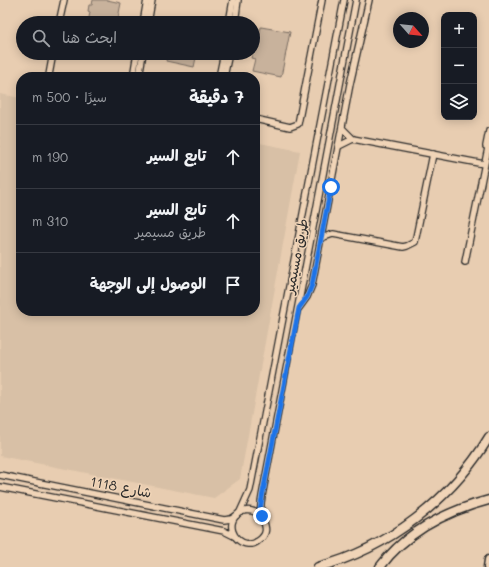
<!DOCTYPE html>
<html lang="ar">
<head>
<meta charset="utf-8">
<style>
  body { margin:0; font-family:Mali,"Playpen Sans Arabic",sans-serif; background:#242831; color:#f1f3f6; direction:rtl }
  .controls { position:absolute; right:12px; top:12px; display:grid; overflow:hidden; border-radius:8px; box-shadow:0 2px 10px #0003 }
  .controls button { width:36px; height:36px; display:grid; place-items:center; padding:0; border:0; border-bottom:1px solid #363941; background:#171b24; color:#f1f3f6; font:20px sans-serif }
  .compass { position:absolute; left:393px; top:12px; width:36px; height:36px; border-radius:50%; background:#171b24; box-shadow:0 2px 10px #0003; rotate:117deg }
  .stop { position:absolute; width:12px; height:12px; margin:-9px; border:3px solid #1a73e8; border-radius:50%; background:#fff }
  .stop.end { background:#1a73e8; border-color:#fff; box-shadow:0 1px 4px #0008 }
  .list { margin:0; padding:0; list-style:none }
  h2 { display:flex; justify-content:space-between; align-items:center; height:52px; margin:0; padding:0 16px; font-size:17px }
  h2 small { font-size:13px; font-weight:400; color:#9ea1a6 }
  .list li { display:grid; grid-template-columns:26px 1fr auto; gap:12px; align-items:center; box-sizing:border-box; height:64px; padding:0 16px; border-top:1px solid #363941 }
  .list b { display:block; font-size:15px; white-space:nowrap }
  .list p { margin:0; font-size:13px; white-space:nowrap; color:#9ea1a6 }
  .list em { font-size:13px; font-style:normal; color:#9ea1a6 }
  .icon { flex:none; width:22px; height:22px; fill:none; stroke:currentColor; stroke-width:2; stroke-linecap:round; stroke-linejoin:round }
  .map { position:relative; flex:none; width:489px; height:567px; overflow:hidden; direction:ltr }
  .search { position:absolute; background:#171b24; box-shadow:0 2px 10px #0003; left:16px; top:16px; width:244px; height:44px; display:flex; align-items:center; gap:10px; box-sizing:border-box; padding:0 14px; border-radius:22px; color:#9ea1a6; font-size:15px }
  .panel { position:absolute; background:#171b24; box-shadow:0 2px 10px #0003; left:16px; top:72px; width:244px; height:244px; border-radius:16px; direction:rtl }
  .map>svg:first-child { display:block }
  .built { fill:#d8c0a6 }
  .green { fill:#c8b29c; stroke:#7a6e64 }
  .lines { fill:none; stroke-linecap:round; stroke-linejoin:round }
  .minor-casing { stroke:#2b2b2b; stroke-width:8 }
  .highway-casing { stroke:#2b2b2b; stroke-width:11 }
  .minor { stroke:#f0d4b7; stroke-width:5.5 }
  .highway { stroke:#f0d4b7; stroke-width:8 }
  .route { stroke:#1a73e8; stroke-width:5 }
  .labels { text-anchor:middle; stroke-width:3; stroke-linejoin:round; paint-order:stroke }
  .street-label { font-size:14px; fill:#2b2b2b; stroke:#f0d4b7 }
</style>
</head>
<body>
<div class="map">
<svg width="489" height="567" viewBox="0 0 489 567">
  <rect width="100%" height="100%" fill="#e8cdb1"/>
  <filter id="ink" filterUnits="userSpaceOnUse"><feTurbulence type="fractalNoise" baseFrequency=".025" numOctaves="2"/><feDisplacementMap in="SourceGraphic" scale="8" xChannelSelector="R" yChannelSelector="G"/><feConvolveMatrix kernelMatrix="1 2 1 2 8 2 1 2 1" color-interpolation-filters="sRGB"/></filter>
  <g filter="url(#ink)">
    <path class="built" d="M0 94 21 98V311H255V142L300 151 240 479 214 498 0 456Z"/>
    <g class="green">
      <path d="M93 0H107L121 3 117 23H88L90 12 88 11 89 5H92Z"/>
      <path d="M261 27 290 32 281 77 252 71 255 59 251 58 253 52H256Z"/>
      <path d="M171 53H197L194 67 166 61 167 57 170 58Z"/>
    </g>
    <g class="lines">
      <g class="minor-casing">
        <g id="minor">
          <path d="M59 23 64 0"/>
          <path d="M143 23 147 0"/>
          <path d="M148 23 152 0"/>
          <path d="M229 23 233 0"/>
          <path d="M235 23 238 0"/>
          <path d="M50 77 49 75 53 53"/>
          <path d="M133 77 137 53"/>
          <path d="M139 77 143 53"/>
          <path d="M219 77 224 53"/>
          <path d="M224 77 229 53"/>
          <path d="M255 119 290 127 298 124 322 0"/>
          <path d="M342 128 353 139 484 164"/>
          <path d="M339 146 353 139"/>
          <path d="M486 146 489 131"/>
          <path d="M321 238 333 234 403 247 407 246 415 242 433 154"/>
          <path d="M465 262 489 143"/>
          <path d="M299 308 307 297 312 285 350 84 369 0"/>
          <path d="M0 475 224 520 231 519 236 516"/>
          <path d="M0 487 224 531 234 536"/>
          <path d="M240 512 250 490 344 0"/>
          <path d="M262 517C253 508 239 508 233 520 227 535 245 551 258 541 273 531 261 521 261 510 260 504 262 497 263 491L356 0"/>
        </g>
      </g>
      <g class="highway-casing">
        <g id="highway">
          <path d="M318 567C388 549 452 499 489 437"/>
          <path d="M380 567C407 531 447 511 489 500"/>
          <path d="M488 567 489 560"/>
        </g>
      </g>
      <use href="#minor" class="minor"/>
      <use href="#highway" class="highway"/>
    </g>
  </g>
  <g class="lines" filter="url(#ink)">
    <path class="route" d="M262 516 260 510 263 492 299 308 307 297 312 285 331 187"/>
  </g>
  <g class="labels">
    <g class="street-label">
      <text transform="translate(296 256) rotate(-79)" y="5">طريق مسيمير</text>
      <text transform="translate(121 487) rotate(11)" y="5">شارع 1118</text>
    </g>
  </g>
</svg>
<div class="controls">
<button>+</button>
<button>−</button>
<button><svg class="icon" aria-label="layers" viewBox="0 0 24 24"><path d="M12 4l9 5-9 5-9-5zM3 14l9 5 9-5"/></svg></button>
</div>
<svg class="compass" viewBox="-18 -18 36 36"><path d="M0-13l5 13h-10z" fill="#e53935"/><path d="M0 13l5-13h-10z" fill="#9ea1a6"/></svg>
<div class="stop" style="left:331px;top:187px"></div>
<div class="stop end" style="left:262px;top:516px"></div>
<div class="search"><svg class="icon" aria-label="search" viewBox="0 0 24 24"><circle cx="10" cy="10" r="6"/><path d="M15 15l6 6"/></svg>ابحث هنا</div>
<section class="panel">
<h2>7 دقيقة<small>سيرًا · 500 m</small></h2>
<ul class="list">
<li><svg class="icon" aria-label="ahead" viewBox="0 0 24 24"><path d="M12 20V5M6 11l6-6 6 6"/></svg><div><b>تابع السير</b></div><em>190 m</em></li>
<li><svg class="icon" aria-label="ahead" viewBox="0 0 24 24"><path d="M12 20V5M6 11l6-6 6 6"/></svg><div><b>تابع السير</b><p>طريق مسيمير</p></div><em>310 m</em></li>
<li><svg class="icon" aria-label="arrive" viewBox="0 0 24 24"><path d="M6 21V4h12l-3 4 3 4H6"/></svg><div><b>الوصول إلى الوجهة</b></div></li>
</ul>
</section>
</div>
</body>
</html>
